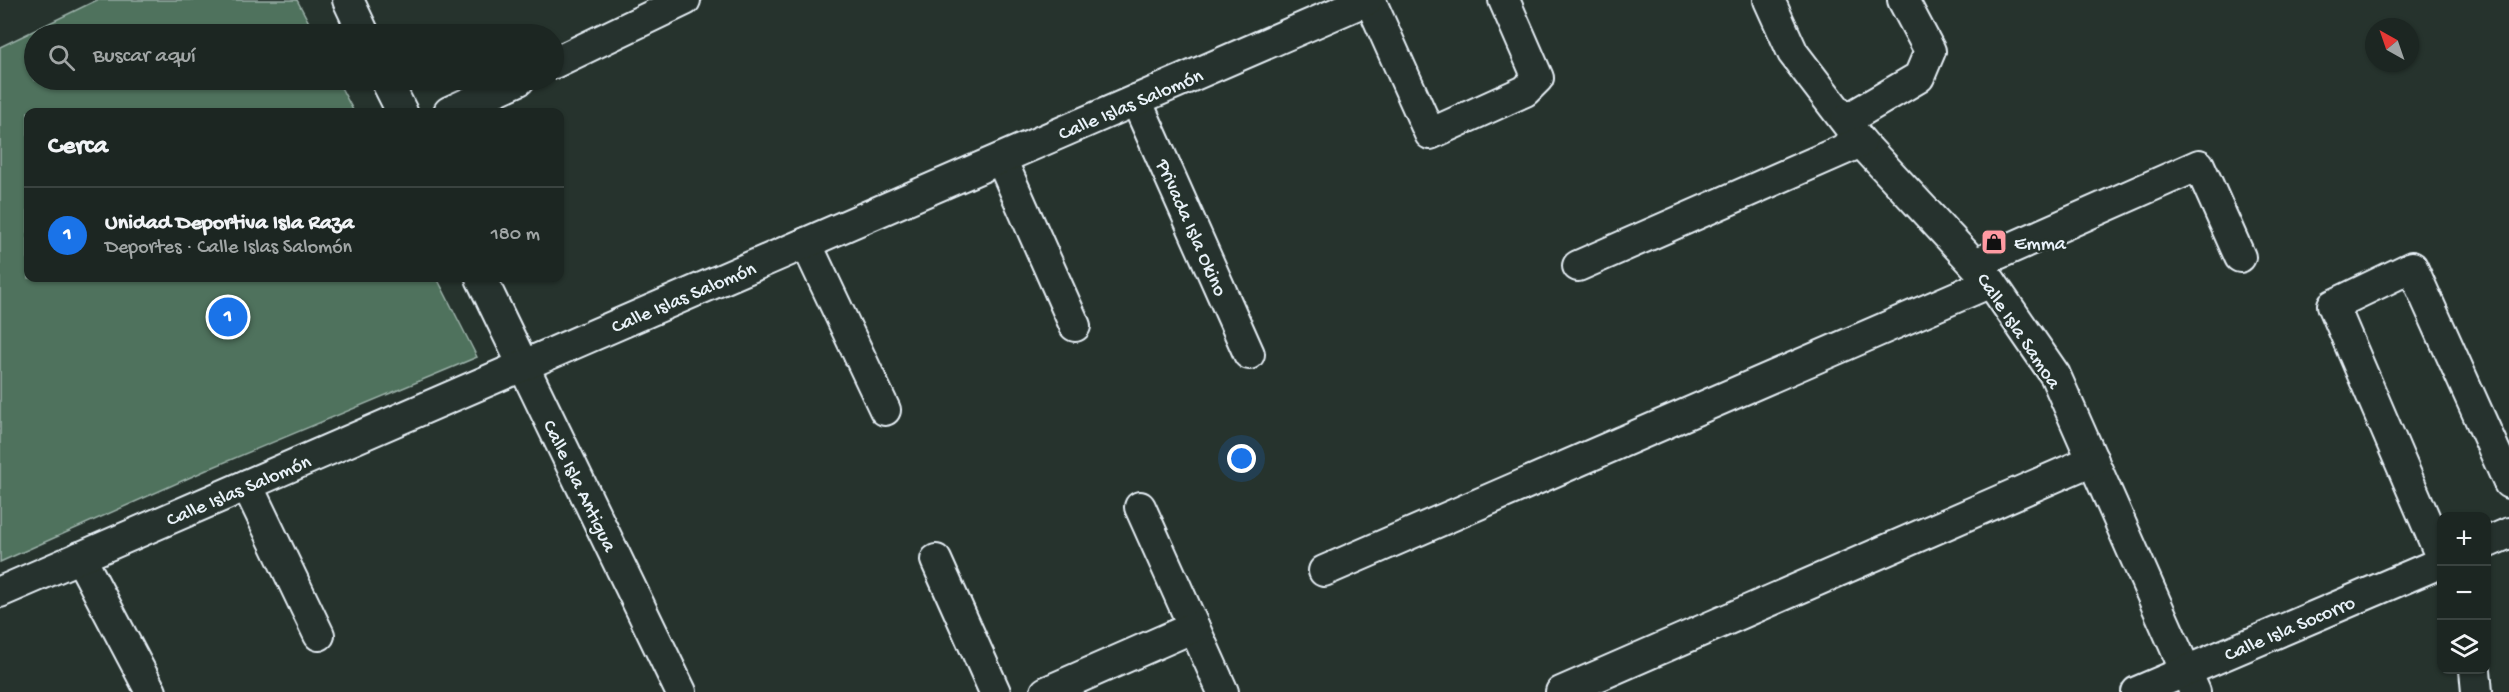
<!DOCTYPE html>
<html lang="es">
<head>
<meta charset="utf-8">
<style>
  body { margin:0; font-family:"Gochi Hand",sans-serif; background:#252e2a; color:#f1f3f6 }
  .controls { position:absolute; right:18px; bottom:18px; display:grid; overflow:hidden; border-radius:12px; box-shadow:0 2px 4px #0004 }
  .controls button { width:54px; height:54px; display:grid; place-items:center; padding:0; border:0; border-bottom:2px solid #3a4340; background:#1c2622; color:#f1f3f6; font:30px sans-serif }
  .compass { position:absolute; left:2365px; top:18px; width:54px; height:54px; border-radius:50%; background:#1c2622; box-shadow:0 2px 4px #0004; rotate:320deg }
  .you { position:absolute; left:1242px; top:459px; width:21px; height:21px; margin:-15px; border:4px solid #fff; border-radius:50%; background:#1a73e8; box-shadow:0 0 0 9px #1a73e833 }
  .badge { display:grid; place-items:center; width:39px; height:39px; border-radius:50%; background:#1a73e8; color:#fff; font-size:20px; font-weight:700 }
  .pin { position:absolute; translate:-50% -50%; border:3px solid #fff; box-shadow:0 2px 6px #0006 }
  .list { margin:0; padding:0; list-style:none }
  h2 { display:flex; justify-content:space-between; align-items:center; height:78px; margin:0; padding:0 24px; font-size:26px }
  h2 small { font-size:20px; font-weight:400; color:#a0a5a5 }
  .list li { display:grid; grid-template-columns:39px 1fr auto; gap:18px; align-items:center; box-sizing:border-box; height:96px; padding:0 24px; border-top:2px solid #3a4340 }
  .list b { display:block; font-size:22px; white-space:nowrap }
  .list p { margin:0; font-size:20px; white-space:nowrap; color:#a0a5a5 }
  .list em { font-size:20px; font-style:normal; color:#a0a5a5 }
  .icon { flex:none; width:33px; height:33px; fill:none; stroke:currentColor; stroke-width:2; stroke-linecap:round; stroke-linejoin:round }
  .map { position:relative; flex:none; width:2509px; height:692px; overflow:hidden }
  .search { position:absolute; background:#1c2622; box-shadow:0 2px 4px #0004; left:24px; top:24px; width:540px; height:66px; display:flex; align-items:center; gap:15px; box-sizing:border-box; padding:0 21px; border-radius:33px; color:#a0a5a5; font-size:22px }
  .panel { position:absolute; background:#1c2622; box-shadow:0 2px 4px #0004; left:24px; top:108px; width:540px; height:174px; border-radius:12px }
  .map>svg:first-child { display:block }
  .park { fill:#50725d; stroke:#9cb2aa; stroke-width:1.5 }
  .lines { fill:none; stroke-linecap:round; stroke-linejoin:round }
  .minor-casing { stroke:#e8f1f8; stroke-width:34 }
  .minor { stroke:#26332d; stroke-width:30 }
  .labels { text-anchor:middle; stroke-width:5; stroke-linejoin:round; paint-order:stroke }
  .street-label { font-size:20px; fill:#e8f1f8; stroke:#26332d }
  .poi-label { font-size:20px; fill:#e8f1f8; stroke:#26332d; text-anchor:start }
</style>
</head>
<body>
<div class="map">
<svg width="2509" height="692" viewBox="0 0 2509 692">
  <rect width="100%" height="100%" fill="#26332d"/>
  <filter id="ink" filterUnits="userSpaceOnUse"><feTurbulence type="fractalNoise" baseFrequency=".0167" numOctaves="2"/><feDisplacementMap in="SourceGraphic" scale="12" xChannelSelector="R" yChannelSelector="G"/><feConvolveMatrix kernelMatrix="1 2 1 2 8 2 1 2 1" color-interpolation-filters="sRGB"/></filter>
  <g filter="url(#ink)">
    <path class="park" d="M97 0H297L315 34H34V80H337L354 112H28V278H437L477 357 211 468 0 562V47Z"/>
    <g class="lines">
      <g class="minor-casing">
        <g id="minor">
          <path d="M348 0 364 34"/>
          <path d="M1370 0 1430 134 1525 91 1538 78 1504 0"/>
          <path d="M1769 0 1793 53 1861 142 1991 282 2055 375 2195 692"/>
          <path d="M554 63 685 0"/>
          <path d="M386 80 402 112"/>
          <path d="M1136 100 1249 354"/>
          <path d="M449 112 519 80"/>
          <path d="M1846 120 1919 77 1930 51 1903 0"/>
          <path d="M1001 159 1075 326"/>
          <path d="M806 243 885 410"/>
          <path d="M1975 264 2199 165 2240 257"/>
          <path d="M1578 266 1861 142"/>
          <path d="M481 278 681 692"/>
          <path d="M247 485 319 635"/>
          <path d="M1140 507 1223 692"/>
          <path d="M2486 543 2509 533"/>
          <path d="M80 557 151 692"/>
          <path d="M2442 559 2333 305 2412 267 2509 483"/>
          <path d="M936 560 995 692"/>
          <path d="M1324 571 1991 282"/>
          <path d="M0 592 1367 0"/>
          <path d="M2475 670 2477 692"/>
          <path d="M1046 692 1194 627"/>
          <path d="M1561 692 2093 460"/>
          <path d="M2137 692 2442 562"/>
        </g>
      </g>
      <use href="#minor" class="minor"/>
    </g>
  </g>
  <defs>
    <g id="shop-square" transform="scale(1.35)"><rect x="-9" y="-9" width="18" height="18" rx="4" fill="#ff9aa2" stroke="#26332d"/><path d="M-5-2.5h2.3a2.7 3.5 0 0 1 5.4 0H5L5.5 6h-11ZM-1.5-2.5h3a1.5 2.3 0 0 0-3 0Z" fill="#111"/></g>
  </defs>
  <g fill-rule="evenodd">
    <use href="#shop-square" x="1994" y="242"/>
  </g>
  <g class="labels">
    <g class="street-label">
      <text transform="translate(1130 103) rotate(-23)" y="7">Calle Islas Salomón</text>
      <text transform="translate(1193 227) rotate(66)" y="7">Privada Isla Okino</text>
      <text transform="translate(683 296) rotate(-23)" y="7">Calle Islas Salomón</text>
      <text transform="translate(2020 330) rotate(56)" y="7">Calle Isla Samoa</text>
      <text transform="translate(581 485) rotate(64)" y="7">Calle Isla Antigua</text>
      <text transform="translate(238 489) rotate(-23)" y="7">Calle Islas Salomón</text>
      <text transform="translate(2289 627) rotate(-23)" y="7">Calle Isla Socorro</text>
    </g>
    <g class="poi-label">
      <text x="2014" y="249">Emma</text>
    </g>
  </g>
</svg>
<div class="controls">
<button>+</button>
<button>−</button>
<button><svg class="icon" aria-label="layers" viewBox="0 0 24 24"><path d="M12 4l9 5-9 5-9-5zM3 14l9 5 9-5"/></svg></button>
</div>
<svg class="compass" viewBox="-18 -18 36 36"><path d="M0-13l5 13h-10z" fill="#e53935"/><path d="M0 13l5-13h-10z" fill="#a0a5a5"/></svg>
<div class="you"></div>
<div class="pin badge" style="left:228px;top:317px">1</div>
<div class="search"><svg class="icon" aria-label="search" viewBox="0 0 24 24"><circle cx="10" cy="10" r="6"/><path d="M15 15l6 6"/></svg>Buscar aquí</div>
<section class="panel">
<h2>Cerca<small></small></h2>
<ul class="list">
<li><span class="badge">1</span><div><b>Unidad Deportiva Isla Raza</b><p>Deportes · Calle Islas Salomón</p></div><em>180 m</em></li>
</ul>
</section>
</div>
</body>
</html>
